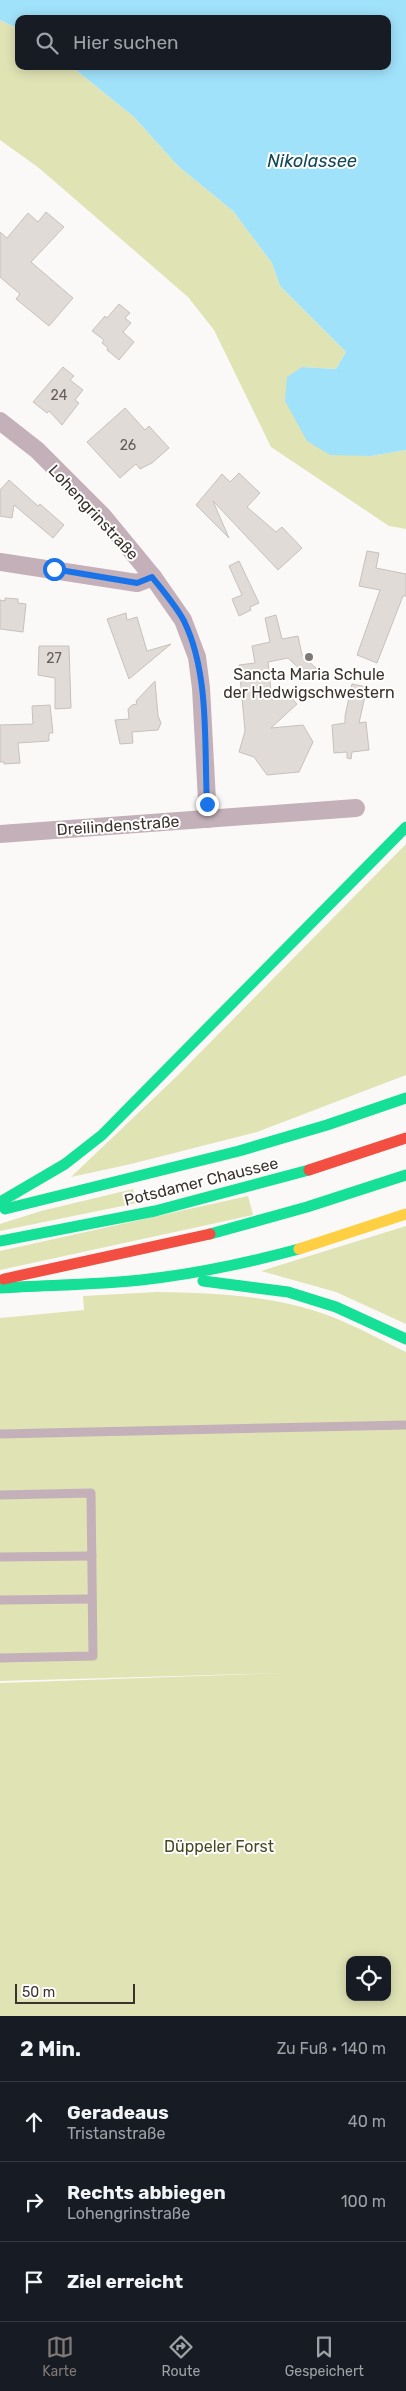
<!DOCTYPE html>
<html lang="de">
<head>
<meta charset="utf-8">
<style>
  body { margin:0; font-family:Rubik,sans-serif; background:#242831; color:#f1f3f6 }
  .controls { position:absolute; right:15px; bottom:15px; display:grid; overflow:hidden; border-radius:10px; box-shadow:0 2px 12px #0003 }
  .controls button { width:45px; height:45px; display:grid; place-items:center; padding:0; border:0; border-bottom:1px solid #363941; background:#171b24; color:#f1f3f6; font:25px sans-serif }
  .scale { position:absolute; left:15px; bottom:12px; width:120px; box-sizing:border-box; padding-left:5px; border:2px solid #3c332d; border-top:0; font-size:14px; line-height:18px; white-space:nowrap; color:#3c332d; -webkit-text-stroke:4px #fff; paint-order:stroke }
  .stop { position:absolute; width:15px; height:15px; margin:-11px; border:4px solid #1a73e8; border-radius:50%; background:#fff }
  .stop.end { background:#1a73e8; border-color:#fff; box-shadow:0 1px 5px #0008 }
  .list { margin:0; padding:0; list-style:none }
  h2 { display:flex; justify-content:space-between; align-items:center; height:65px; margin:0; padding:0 20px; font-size:21px }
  h2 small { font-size:16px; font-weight:400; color:#9ea1a6 }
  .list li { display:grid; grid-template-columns:32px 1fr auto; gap:15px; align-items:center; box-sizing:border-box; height:80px; padding:0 20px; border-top:1px solid #363941 }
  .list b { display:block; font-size:19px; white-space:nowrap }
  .list p { margin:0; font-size:16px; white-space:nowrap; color:#9ea1a6 }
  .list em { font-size:16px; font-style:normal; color:#9ea1a6 }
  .icon { flex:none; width:28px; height:28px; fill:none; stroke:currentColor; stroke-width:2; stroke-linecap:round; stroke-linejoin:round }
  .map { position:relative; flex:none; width:406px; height:2016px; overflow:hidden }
  .search { position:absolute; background:#171b24; box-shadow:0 2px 12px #0003; left:15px; right:15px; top:15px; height:55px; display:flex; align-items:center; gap:12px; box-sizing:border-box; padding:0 18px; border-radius:10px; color:#9ea1a6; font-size:19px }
  .sheet { height:305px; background:#171b24 }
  nav { display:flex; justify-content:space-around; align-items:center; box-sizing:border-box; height:70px; border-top:1px solid #363941; background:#171b24; font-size:14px; color:#9ea1a6 }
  nav a { display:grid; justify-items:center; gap:2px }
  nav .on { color:#7f7874 }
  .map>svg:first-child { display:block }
  .green { fill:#e0e3b4; fill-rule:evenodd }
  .water { fill:#a1e2fb }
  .building { fill:#e1dbd8; stroke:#c6c1bd }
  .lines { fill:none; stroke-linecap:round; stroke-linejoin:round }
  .lane { stroke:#c3b0b8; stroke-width:9 }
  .street { stroke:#c3b0b8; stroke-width:18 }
  .fast { stroke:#16e098; stroke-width:11 }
  .slow { stroke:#ffcf43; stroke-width:11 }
  .jam { stroke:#f24e42; stroke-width:11 }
  .route { stroke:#1a73e8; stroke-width:6 }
  .poi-dot { fill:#7f7874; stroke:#fff; stroke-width:2 }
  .labels { text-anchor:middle; stroke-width:4; stroke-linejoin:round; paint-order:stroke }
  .number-label { font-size:14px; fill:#655d58 }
  .street-label { font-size:16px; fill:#3c332d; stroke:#fff }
  .poi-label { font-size:16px; fill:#3c332d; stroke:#fff }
  .park-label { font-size:16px; fill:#474a20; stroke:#fff }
  .water-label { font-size:18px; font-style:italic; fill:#12485b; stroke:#fff }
</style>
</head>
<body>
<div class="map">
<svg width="406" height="2016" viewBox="0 0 406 2016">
  <rect width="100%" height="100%" fill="#fbf9f7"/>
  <g class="green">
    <path d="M0 20 19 29V66H71L134 117 178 166 233 211 272 263 280 286 346 352 336 369 302 367 371 456 406 450V529L389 526 271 447 214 330 188 297 39 168 0 140Z"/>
    <path d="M406 844V1075L257 1132 131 1164 71 1177 177 1076Z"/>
    <path d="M133 1189 137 1203 0 1231V1224L41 1211Z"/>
    <path d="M248 1196 253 1215 0 1270V1251Z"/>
    <path d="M406 1226V1324L336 1292 261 1271Z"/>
    <path d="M157 1292C216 1293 274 1295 330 1316 356 1326 381 1340 406 1352V2016H0V1683L285 1673 0 1681V1318L84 1310 83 1296ZM350 1960H387V1997H350Z"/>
  </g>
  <path class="water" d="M0 0H406V450L371 456 330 455 307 441 285 401 287 377 302 367 336 369 346 352 280 286 272 263 233 211 178 166 134 117 71 66H387V19H19V29L0 20Z"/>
  <g class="building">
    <path d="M46 212 64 227 31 262 73 298 49 326 16 299 20 294 0 277V232L7 238 28 213 38 222Z"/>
    <path d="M119 304 130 313 125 318 131 323 123 332 134 342 119 360 107 350 108 348 102 343 104 340 92 331 105 316 107 318Z"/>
    <path d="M63 367 74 376 70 380 83 390 75 400 79 403 62 425 49 411 47 413 33 402Z"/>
    <path d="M125 408 145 430 149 426 169 448 152 463 140 469 136 464 120 478 87 442Z"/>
    <path d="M239 473 260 493 247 507 276 532 282 527 302 548 278 570 213 501 229 538 196 505 222 474 230 482Z"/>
    <path d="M9 480 38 506 40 504 64 525 53 538 14 505 12 518 0 516V490Z"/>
    <path d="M367 551 379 553 376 568 406 574V596H403L377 663 357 655 380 590 359 586Z"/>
    <path d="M239 561 259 603 250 607 251 610 239 616 232 599 242 595 229 566Z"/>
    <path d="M5 598 18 599V603L26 604 23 632 0 629V600L5 601Z"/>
    <path d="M126 613 127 620 137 617 147 651 171 644 129 679 107 619Z"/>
    <path d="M276 615 282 639 298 636 302 655 319 671 307 676 288 658 268 662 271 691 284 690 297 704 271 728 303 725 313 742 299 772 267 775 254 757 239 752 245 731 239 665 255 663 252 646 270 642 265 618Z"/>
    <path d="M39 646H69L71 708 55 709V678L38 675Z"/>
    <path d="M155 681 158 716 161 723 158 730 132 732 133 743 120 744 115 720 129 719 128 709 132 705 137 704 136 701Z"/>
    <path d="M352 684 367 687 359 723 366 722 369 750 352 752 351 759 347 758V752L334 753 332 725 345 723V716Z"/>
    <path d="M50 705 53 733H49V741L18 743 20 763 4 764V762H0V725L33 724 32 706Z"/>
  </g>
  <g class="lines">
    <g class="lane">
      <path d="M0 1434 406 1425"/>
      <path d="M0 1495 91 1493 93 1656 0 1658"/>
      <path d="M0 1557 92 1556"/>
      <path d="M0 1600 92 1599"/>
    </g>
    <g class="street">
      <path d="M0 421 37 450 102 515 153 577 183 620 197 657 201 688 208 819"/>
      <path d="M0 562 137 583 153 577"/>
      <path d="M0 834 356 808"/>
    </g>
    <g class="fast">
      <path d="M0 1202 65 1164 102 1135 406 827"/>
      <path d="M5 1209 239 1151 327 1125 406 1098"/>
      <path d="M210 1234 307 1207 406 1175"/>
      <path d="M0 1241 155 1211 309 1170"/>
      <path d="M203 1281 288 1292 336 1307 406 1339"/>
      <path d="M0 1288C47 1285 94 1285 141 1280 195 1274 247 1263 299 1249"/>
    </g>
    <path class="slow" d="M299 1249 406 1214"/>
    <g class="jam">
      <path d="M309 1170 406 1138"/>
      <path d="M4 1279 210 1234"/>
    </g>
  </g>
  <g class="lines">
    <path class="route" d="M54 569 137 583 152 577C163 591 176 606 184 621 210 674 204 746 207 804"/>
  </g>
  <circle class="poi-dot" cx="309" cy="657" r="5"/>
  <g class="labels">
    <g class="number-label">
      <text x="59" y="400">24</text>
      <text x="128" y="450">26</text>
      <text x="54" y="663">27</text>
    </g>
    <g class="street-label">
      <text transform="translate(94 512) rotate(47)" y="6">Lohengrinstraße</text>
      <text transform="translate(118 825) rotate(-4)" y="6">Dreilindenstraße</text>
      <text transform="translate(201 1181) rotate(-14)" y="6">Potsdamer Chaussee</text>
    </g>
    <g class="poi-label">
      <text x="309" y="680">Sancta Maria Schule<tspan x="309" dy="18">der Hedwigschwestern</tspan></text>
    </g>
    <g class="park-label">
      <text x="219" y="1852">Düppeler Forst</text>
    </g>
    <g class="water-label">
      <text x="312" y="167">Nikolassee</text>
    </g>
  </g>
</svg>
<div class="controls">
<button><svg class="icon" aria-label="locate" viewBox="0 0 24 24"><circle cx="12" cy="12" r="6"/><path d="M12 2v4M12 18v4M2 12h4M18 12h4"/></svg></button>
</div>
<div class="scale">50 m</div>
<div class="stop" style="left:54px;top:569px"></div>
<div class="stop end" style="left:207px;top:804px"></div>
<div class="search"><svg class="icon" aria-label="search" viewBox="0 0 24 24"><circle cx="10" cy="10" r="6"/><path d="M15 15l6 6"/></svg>Hier suchen</div>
</div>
<section class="sheet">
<h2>2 Min.<small>Zu Fuß · 140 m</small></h2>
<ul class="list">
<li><svg class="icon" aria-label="ahead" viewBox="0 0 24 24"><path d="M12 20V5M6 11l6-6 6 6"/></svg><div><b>Geradeaus</b><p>Tristanstraße</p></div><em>40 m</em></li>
<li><svg class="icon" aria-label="right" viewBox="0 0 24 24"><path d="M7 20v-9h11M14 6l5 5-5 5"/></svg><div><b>Rechts abbiegen</b><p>Lohengrinstraße</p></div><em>100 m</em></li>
<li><svg class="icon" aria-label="arrive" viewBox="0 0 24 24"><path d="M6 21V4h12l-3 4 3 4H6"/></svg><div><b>Ziel erreicht</b></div></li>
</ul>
</section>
<nav>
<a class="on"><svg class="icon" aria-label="map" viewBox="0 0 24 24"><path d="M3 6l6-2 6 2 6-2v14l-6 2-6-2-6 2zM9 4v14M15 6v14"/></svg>Karte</a>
<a><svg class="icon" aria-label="directions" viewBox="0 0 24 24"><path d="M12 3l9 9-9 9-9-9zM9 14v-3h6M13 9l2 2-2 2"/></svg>Route</a>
<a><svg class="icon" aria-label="saved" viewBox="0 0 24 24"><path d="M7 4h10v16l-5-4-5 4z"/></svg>Gespeichert</a>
</nav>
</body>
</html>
